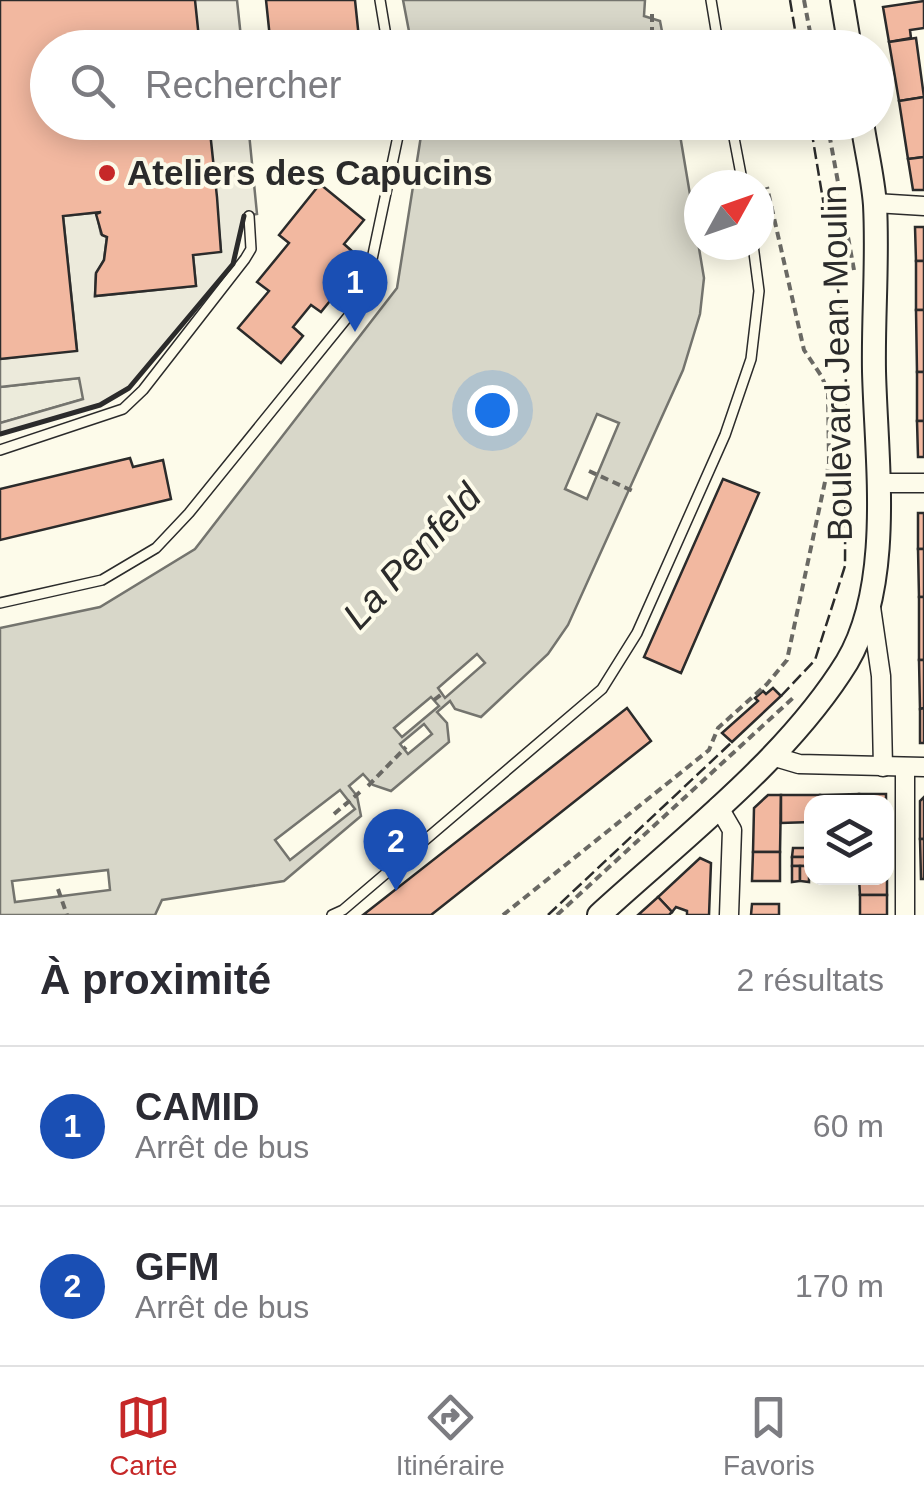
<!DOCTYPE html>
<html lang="fr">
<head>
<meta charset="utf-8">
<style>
  body { margin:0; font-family:Helvetica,sans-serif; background:#f2f2f3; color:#2b2b33 }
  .controls { position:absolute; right:30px; bottom:30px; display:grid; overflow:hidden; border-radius:20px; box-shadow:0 5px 25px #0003 }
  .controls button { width:90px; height:90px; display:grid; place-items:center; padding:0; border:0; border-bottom:2px solid #e1e1e2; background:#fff; color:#2b2b33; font:50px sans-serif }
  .compass { position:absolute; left:684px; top:170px; width:90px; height:90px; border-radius:50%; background:#fff; box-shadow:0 5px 25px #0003; rotate:50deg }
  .you { position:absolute; left:492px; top:410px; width:35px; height:35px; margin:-25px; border:8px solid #fff; border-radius:50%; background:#1a73e8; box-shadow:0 0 0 15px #1a73e833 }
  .badge { display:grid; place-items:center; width:65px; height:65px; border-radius:50%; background:#c62828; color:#fff; font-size:32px; font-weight:700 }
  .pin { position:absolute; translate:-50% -82px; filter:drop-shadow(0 2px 5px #0008) }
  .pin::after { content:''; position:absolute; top:52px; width:35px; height:30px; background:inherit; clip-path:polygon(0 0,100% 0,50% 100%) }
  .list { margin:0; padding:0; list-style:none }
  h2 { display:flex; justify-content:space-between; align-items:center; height:130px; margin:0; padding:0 40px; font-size:42px }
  h2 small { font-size:32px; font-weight:400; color:#7c7c81 }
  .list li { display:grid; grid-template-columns:65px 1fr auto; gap:30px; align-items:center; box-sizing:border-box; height:160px; padding:0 40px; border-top:2px solid #e1e1e2 }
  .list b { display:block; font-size:38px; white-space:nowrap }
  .list p { margin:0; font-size:32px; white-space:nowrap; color:#7c7c81 }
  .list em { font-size:32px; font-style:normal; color:#7c7c81 }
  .icon { flex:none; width:55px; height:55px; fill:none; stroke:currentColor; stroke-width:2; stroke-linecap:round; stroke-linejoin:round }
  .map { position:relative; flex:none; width:924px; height:915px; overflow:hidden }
  .search { position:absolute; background:#fff; box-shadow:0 5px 25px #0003; left:30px; right:30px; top:30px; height:110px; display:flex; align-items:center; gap:25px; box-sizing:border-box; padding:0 35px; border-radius:55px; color:#7c7c81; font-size:38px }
  .sheet { height:450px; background:#fff }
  nav { display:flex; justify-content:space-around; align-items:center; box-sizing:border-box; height:140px; border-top:2px solid #e1e1e2; background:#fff; font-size:28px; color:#7c7c81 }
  nav a { display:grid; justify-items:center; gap:5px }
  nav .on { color:#c62828 }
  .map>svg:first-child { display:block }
  .green { fill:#ecebdb; stroke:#74746e; stroke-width:2.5 }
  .parking { fill:#eceadb; stroke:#74746e; stroke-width:2.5 }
  .water { fill:#d8d7c9; stroke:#74746e; stroke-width:2.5 }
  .pier { fill:#fdfbea; stroke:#74746e; stroke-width:2.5 }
  .building { fill:#f2b8a0; stroke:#2b2b2b; stroke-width:2.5 }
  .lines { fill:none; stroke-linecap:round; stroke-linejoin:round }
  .service-casing { stroke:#2b2b2b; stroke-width:12 }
  .minor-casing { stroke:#2b2b2b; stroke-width:21 }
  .tertiary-casing { stroke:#2b2b2b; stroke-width:26 }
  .path { stroke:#6a6964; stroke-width:4; stroke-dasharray:8 5; stroke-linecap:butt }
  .service { stroke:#fdfbea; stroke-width:9 }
  .minor { stroke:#fdfbea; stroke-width:18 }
  .tertiary { stroke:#fdfbea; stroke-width:22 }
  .fence { stroke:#2b2b2b; stroke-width:2.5; stroke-dasharray:12 5; stroke-linecap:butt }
  .wall { stroke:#2b2b2b; stroke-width:5 }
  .poi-dot { fill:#c62828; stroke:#fdfbea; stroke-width:4 }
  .labels { text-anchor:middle; stroke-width:8; stroke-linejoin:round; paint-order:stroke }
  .poi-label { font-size:35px; font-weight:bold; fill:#2b2b2b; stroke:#fdfbea; text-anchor:start }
  .street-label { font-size:35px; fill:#2b2b2b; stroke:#fdfbea }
  .water-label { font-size:38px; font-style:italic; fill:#2b2b2b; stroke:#fdfbea }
</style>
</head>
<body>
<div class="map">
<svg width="924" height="915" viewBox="0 0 924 915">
  <rect width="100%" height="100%" fill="#fdfbea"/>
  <path class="green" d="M80 378 84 399 0 423V387Z"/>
  <path class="parking" d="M0 0H237L242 47 48 48V122L248 123 257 214 244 216 233 264 129 388 100 405 0 434V423L83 399 79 378 0 387V359L77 350 63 216 101 212 97 215 101 234 107 237 104 260 96 274 95 296 196 286 193 255 221 251 211 149 0 171Z"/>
  <g class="water">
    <path d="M403 0H645L644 16 660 21 665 47H412Z"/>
    <path d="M423 123H678L704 278 700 314 683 370 568 625 548 654 481 717 455 709 450 701 437 712 447 723 449 742 391 791 373 785 363 774 349 786 357 796 361 816 284 881 162 900 155 915H0V628L100 607 195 549 397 288Z"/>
  </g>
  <g class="pier">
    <path d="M597 414 619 423 587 499 565 489Z"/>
    <path d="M477 654 485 663 445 698 438 688Z"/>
    <path d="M431 697 439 706 402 737 394 728Z"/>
    <path d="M424 724 432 734 408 754 400 744Z"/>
    <path d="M340 790 355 809 290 860 275 840Z"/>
    <path d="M108 870 110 890 15 902 12 881Z"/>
  </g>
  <g class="building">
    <path d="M0 0H195L200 48H48V122H209L217 197 221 252 193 255 196 286 95 296 96 273 104 260 107 237 102 235 96 214 101 212 63 216 77 351 0 359Z"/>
    <path d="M266 0H355L360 48H271Z"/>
    <path d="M924 1V28L910 30 911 38 889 42 883 7Z"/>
    <path d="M916 38 924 97 899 101 889 42Z"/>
    <path d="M924 97V157L908 159 899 101Z"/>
    <path d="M924 157V190H913L908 159Z"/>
    <path d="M320 184 364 220 344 244 353 252 332 278 342 286 321 312 311 305 293 327 303 336 281 363 238 328 269 291 257 282 289 243 279 235Z"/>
    <path d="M915 227H924V261H916Z"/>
    <rect x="916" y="261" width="8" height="49"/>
    <path d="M916 310H924V372H917Z"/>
    <rect x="917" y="372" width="7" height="49"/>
    <path d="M917 421H924V457H918Z"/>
    <path d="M130 458 133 467 163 460 171 499 0 540V489Z"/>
    <path d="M723 479 759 493 681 673 644 657Z"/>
    <rect x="918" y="513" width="6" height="36"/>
    <path d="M918 549H924V597H919Z"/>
    <rect x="919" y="597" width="5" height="63"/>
    <path d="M919 660H924V708L920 709Z"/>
    <path d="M773 688 781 696 732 742 722 733 758 701 755 698 763 691 766 694Z"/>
    <path d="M627 708 651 741 431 915H363Z"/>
    <path d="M924 708V743H920V709Z"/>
    <path d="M859 794V802H820V795Z"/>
    <rect x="859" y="794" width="27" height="8"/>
    <path d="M768 795H781L780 852H753L754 808Z"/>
    <path d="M781 795H820V802H812V822L781 823Z"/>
    <path d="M924 797V839H920V801Z"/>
    <path d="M920 839H924V879H921Z"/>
    <path d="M793 848H809V857H792Z"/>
    <path d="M887 850V895H860L859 878H886Z"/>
    <path d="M753 852H780V881H752Z"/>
    <rect x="792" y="857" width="17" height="9"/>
    <path d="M700 858 711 863 709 915H687V911L676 907 672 912 658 897Z"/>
    <path d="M792 866H800V881L792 882Z"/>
    <path d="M800 866H809V882L800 881Z"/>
    <rect x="860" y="895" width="27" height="20"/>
    <path d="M658 897 672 912 669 915H638Z"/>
    <path d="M752 904H779V915H751Z"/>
  </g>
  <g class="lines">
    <g class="service-casing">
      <g id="service">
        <path d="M380 0 388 48"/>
        <path d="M711 0 719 48"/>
        <path d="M731 122 743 185"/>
        <path d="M0 450 123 409 143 390 245 259 251 249 249 216"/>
        <path d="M0 603 102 580 156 548 189 513 364 297 401 122"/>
        <path d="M332 915 343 910 602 689 637 633 725 435 751 359 759 291 753 245"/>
      </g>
    </g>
    <g class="minor-casing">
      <g id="minor">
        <path d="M875 203 924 206"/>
        <path d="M878 483H924"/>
        <path d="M871 607 881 676 883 767"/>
        <path d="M772 756 799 764 924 767"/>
        <path d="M905 768V915"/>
        <path d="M718 806 732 830 729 915"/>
      </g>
    </g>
    <g class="tertiary-casing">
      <g id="tertiary">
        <path d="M842 0 850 48"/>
        <path d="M599 915C682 839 788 758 847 662 894 583 876 459 874 371 873 316 878 260 875 205 873 177 866 150 862 122"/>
      </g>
    </g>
    <g class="path">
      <path d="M804 0 813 48"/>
      <path d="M652 14V48"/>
      <path d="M827 122 854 270"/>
      <path d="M589 471 635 492"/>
      <path d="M434 700 442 694"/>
      <path d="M368 786 406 747"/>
      <path d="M334 814 360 792"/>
      <path d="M58 889 67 915"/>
      <path d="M503 915 709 750 718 728 767 684 787 660 829 463 828 392 822 377 804 350 767 187"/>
      <path d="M557 915 794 697"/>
    </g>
    <use href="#service" class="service"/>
    <use href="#minor" class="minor"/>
    <use href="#tertiary" class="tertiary"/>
    <g class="fence">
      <path d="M790 0 798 48"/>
      <path d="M781 696 815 660 845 566 846 352 837 337 843 320 810 122"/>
      <path d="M548 915 732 742"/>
    </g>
    <path class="wall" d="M0 434 100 405 129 388 233 264 244 216"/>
  </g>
  <circle class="poi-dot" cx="107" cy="173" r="10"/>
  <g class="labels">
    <g class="poi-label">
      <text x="127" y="185">Ateliers des Capucins</text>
    </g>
    <g class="street-label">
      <text transform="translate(837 363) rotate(-91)" y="12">Boulevard Jean Moulin</text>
    </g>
    <g class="water-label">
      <text transform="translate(412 556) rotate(-47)" y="13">La Penfeld</text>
    </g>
  </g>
</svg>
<div class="controls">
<button><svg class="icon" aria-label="layers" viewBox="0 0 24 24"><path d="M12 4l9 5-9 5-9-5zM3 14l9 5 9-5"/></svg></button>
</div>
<svg class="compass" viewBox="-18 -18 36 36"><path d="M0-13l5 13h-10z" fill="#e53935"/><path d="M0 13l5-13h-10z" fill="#7c7c81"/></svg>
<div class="you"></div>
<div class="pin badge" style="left:355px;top:332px;background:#1a4fb4">1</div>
<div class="pin badge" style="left:396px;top:891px;background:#1a4fb4">2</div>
<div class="search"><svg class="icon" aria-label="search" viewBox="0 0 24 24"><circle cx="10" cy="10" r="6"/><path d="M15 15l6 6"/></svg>Rechercher</div>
</div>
<section class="sheet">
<h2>À proximité<small>2 résultats</small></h2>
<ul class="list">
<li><span class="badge" style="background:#1a4fb4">1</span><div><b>CAMID</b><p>Arrêt de bus</p></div><em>60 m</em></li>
<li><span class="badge" style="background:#1a4fb4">2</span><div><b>GFM</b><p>Arrêt de bus</p></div><em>170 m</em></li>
</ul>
</section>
<nav>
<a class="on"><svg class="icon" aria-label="map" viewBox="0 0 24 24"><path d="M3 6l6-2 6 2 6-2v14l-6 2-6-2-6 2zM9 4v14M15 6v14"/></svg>Carte</a>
<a><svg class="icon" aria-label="directions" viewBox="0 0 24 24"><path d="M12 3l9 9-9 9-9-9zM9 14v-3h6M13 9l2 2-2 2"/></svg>Itinéraire</a>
<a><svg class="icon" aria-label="saved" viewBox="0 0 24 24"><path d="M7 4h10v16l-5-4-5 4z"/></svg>Favoris</a>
</nav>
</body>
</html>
